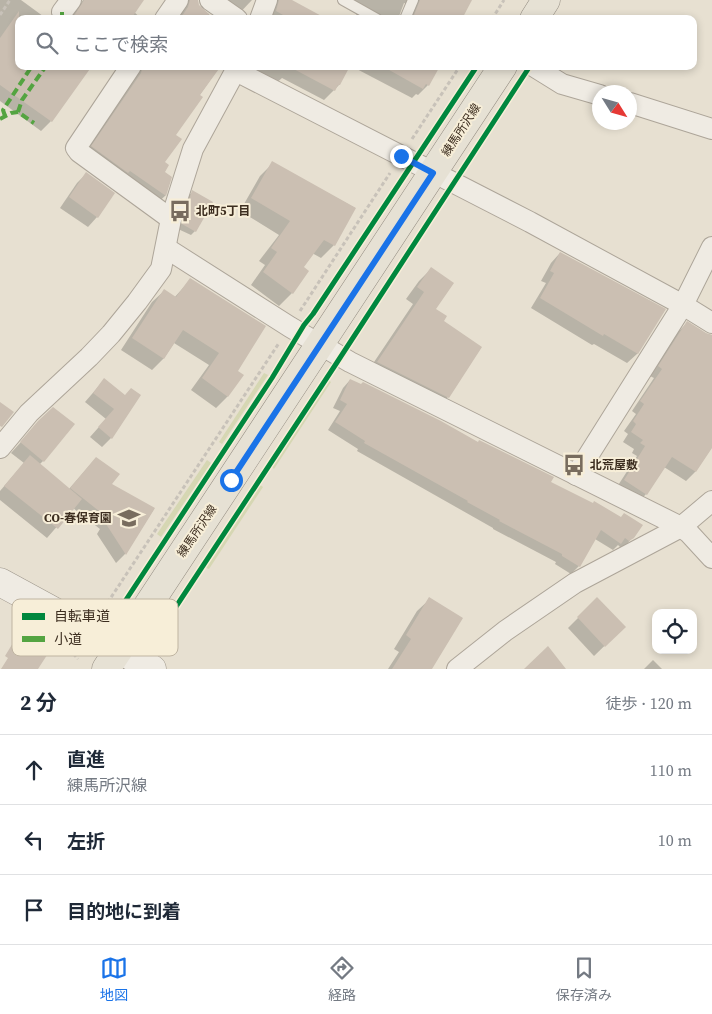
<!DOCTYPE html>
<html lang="ja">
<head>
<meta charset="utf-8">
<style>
  body { margin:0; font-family:"Source Serif 4","Noto Sans JP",serif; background:#f2f2f3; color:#1f2937 }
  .controls { position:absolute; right:15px; bottom:15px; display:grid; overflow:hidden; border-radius:10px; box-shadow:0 2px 8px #0003 }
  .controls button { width:45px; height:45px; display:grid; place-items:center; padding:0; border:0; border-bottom:1px solid #e0e1e3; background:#fff; color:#1f2937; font:25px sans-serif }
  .compass { position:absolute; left:592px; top:85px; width:45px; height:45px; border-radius:50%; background:#fff; box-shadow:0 2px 8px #0003; rotate:127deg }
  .stop { position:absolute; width:15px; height:15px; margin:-11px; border:4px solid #1a73e8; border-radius:50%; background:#fff }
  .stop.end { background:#1a73e8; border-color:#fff; box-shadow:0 1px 5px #0008 }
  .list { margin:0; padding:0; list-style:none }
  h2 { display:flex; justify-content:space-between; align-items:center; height:65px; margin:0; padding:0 20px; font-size:21px }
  h2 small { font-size:16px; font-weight:400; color:#747a83 }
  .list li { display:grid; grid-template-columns:32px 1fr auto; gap:15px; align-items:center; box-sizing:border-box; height:70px; padding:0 20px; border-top:1px solid #e0e1e3 }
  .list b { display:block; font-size:19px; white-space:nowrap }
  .list p { margin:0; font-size:16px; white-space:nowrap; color:#747a83 }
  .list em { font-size:16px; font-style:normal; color:#747a83 }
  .icon { flex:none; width:28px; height:28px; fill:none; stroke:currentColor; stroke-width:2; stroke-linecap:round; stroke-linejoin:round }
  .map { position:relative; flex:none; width:712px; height:669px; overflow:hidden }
  .search { position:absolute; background:#fff; box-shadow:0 2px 8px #0003; left:15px; right:15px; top:15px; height:55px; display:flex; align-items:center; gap:12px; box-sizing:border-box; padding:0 18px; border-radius:10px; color:#747a83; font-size:19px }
  .sheet { height:275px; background:#fff }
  nav { display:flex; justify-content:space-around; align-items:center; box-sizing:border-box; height:70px; border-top:1px solid #e0e1e3; background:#fff; font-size:14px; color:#747a83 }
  nav a { display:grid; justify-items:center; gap:2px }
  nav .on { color:#1a73e8 }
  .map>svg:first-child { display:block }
  .green { fill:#d6d7b3 }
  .shadow { fill:#0003 }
  .building { fill:#cbbfb2 }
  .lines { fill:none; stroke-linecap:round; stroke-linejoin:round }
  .lane-casing { stroke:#ada599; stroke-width:12 }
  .street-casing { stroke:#ada599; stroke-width:22 }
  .secondary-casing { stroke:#9c958a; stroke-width:29 }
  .primary-casing { stroke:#928b80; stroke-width:29 }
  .path { stroke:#c8c2b9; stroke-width:3; stroke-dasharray:4 2.5; stroke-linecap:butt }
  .lane { stroke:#efebe3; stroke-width:10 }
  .street { stroke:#efebe3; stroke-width:20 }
  .secondary { stroke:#efebe3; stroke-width:28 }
  .primary { stroke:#e6e1d4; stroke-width:28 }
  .quiet { stroke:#54a441; stroke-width:4; stroke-dasharray:8 4; stroke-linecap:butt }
  .cycleway-casing { stroke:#f7eed8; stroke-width:8 }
  .cycleway { stroke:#00873e; stroke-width:5 }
  .route { stroke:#1a73e8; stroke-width:6 }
  .labels { text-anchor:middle; stroke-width:4; stroke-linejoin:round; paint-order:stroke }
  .street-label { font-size:12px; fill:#3d2e20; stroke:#f7eed8 }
  .poi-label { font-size:12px; font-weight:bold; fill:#3d2e20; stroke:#f7eed8; text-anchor:start }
  .key { fill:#f7eed8; stroke:#bfb4a1; stroke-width:1 }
  .key-label { font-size:14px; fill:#3d2e20 }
</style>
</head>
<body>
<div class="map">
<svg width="712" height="669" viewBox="0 0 712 669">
  <rect width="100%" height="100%" fill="#e7e0d1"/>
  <g class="green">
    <path d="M264 373 268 375 222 444 219 442Z"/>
    <path d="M328 380 331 382 274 469 271 466Z"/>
    <path d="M207 460 211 463 161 537 157 534Z"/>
    <path d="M259 484 263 487 209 569 204 567Z"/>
  </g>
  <g class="shadow">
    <path d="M0 0H21L47 19H19V66L51 121 41 131 0 101Z"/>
    <path d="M83 0H142L134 12 142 19H69Z"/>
    <path d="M187 0H197L198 6 215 19H178L180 10Z"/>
    <path d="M207 0H252L234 19Z"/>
    <path d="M263 0H289L324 19H267Z"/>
    <path d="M341 0H471L460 19H408L409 5 404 3 398 19H359L360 17 356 15 359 10Z"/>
    <path d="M128 66H220L199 96 174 135 163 162V172L170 178 165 196 155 205 82 157 131 84 133 77Z"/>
    <path d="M252 66H349L339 85 324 100 282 78 271 88 247 75Z"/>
    <path d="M351 66H434L436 70 428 85 418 95 416 94 412 98Z"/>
    <path d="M273 163 355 208 334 245 321 258 312 253 302 268 292 293 279 306 251 285 265 265 259 261 279 235 240 211 260 176Z"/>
    <path d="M86 174 97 217 88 227 60 208 77 183Z"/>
    <path d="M193 192 195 231 191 235 178 229 188 196Z"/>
    <path d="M560 253 664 310 637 354 627 363 594 344 592 345 531 308 546 283 541 281 551 263Z"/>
    <path d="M431 269 434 309 442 322 448 397 435 409 366 374 413 304 406 299 419 281Z"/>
    <path d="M191 279 236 371 242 376 227 397 216 408 191 390 209 365 174 343 164 358 152 370 121 350 152 302 164 291 174 298Z"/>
    <path d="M687 323 705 334 712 335V447L695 472 686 481 664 467 646 494 637 504 615 490 637 456 632 453 634 449 623 442 628 434 624 431 636 414 632 411 654 378 650 376 678 332Z"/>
    <path d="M104 380 125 396 111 438 102 447 90 437 106 419 85 402Z"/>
    <path d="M350 380 550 482 633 537 625 546 621 548 618 545 613 550 595 539 579 566 571 574 555 564 556 562 493 529V528L357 451 358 449 328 430 340 411 333 408 343 388Z"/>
    <path d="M39 422 43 461 39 465 69 489 96 458 110 484 154 509 125 554 116 563 97 534 100 529 73 508 47 538 0 500V491L24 463 11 453Z"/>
    <path d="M430 599V669H388L399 652 394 649 417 611Z"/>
    <path d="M597 599 624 627 594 656 568 628Z"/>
    <path d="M653 660 662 669H644Z"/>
  </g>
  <g class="building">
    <path d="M84 0H144L131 19H72Z"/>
    <path d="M190 0H198L199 5 209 14 205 19H180L188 7Z"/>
    <path d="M279 0H292L327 19H290L276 11Z"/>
    <path d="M420 0H472L462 19H422L414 15Z"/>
    <path d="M19 11V66H92L52 122 0 85V38Z"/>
    <path d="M143 66H221L200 95 203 97 176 135 182 139 165 162 169 165 165 172 172 177 166 196 130 171 128 173 91 146 141 73Z"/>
    <path d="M288 66H350L340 85H338L335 91Z"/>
    <path d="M382 66H440L429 86 426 84 423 89Z"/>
    <path d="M272 161 356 208 335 246 324 240 304 267 309 271 293 294 263 272 277 252 271 248 290 221 251 198Z"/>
    <path d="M86 172 115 193 98 218 69 197Z"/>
    <path d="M192 190 213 202 196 232 182 224Z"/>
    <path d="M560 252 666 309 638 354 604 334 603 336 540 298 554 273 550 271Z"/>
    <path d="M431 267 454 283 436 309 447 316 444 321 482 347 449 398 377 362 424 292 417 287Z"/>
    <path d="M190 278 266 326 238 371 244 375 228 397 202 378 219 353 183 330 164 359 132 338 164 289 176 297Z"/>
    <path d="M687 321 706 333 712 335V448L696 472 672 457 647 495 624 480 645 446 640 443 643 440 631 432 636 424 633 421 644 404 640 401 662 369 658 366Z"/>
    <path d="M104 378 125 395 131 388 141 395 112 439 98 427 114 409 93 393Z"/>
    <path d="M350 379 361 384 363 382 441 421 478 442 479 440 554 477 551 482 593 503 594 501 621 517 624 513 643 525 634 538 629 541 625 538 621 544 601 530 580 567 562 556V554L499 521 500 520 467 502 468 501 364 443 365 441 335 422 347 404 340 400Z"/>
    <path d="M0 402 14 412 2 427 0 426Z"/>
    <path d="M53 407 75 424 44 462 20 442 38 421Z"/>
    <path d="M30 455 82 499 58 529 4 486Z"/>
    <path d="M96 457 120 474 112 484 155 508 126 555 106 524 109 519 70 488Z"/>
    <path d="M429 597 463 618 432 669H392L411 639 406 635Z"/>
    <path d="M597 597 626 627 605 647 577 617Z"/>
    <path d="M19 633 49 652 38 669H1L8 658 5 656Z"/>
    <path d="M548 646 566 669H524Z"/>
  </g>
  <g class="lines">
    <g class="lane-casing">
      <g id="lane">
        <path d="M343 0 377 19"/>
        <path d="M405 19 413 0"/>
      </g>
    </g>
    <g class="street-casing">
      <g id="street">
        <path d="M210 0 237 19"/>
        <path d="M62 12 71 0"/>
        <path d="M165 19 178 0"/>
        <path d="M260 19 267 0"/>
        <path d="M131 66 76 148 79 152 171 219"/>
        <path d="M533 66 562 84 600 95"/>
        <path d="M236 71 530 222 683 305 576 475"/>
        <path d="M630 103 712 129"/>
        <path d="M712 247 683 305 712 323"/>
        <path d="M166 248 290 327 350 362 681 527 689 533 712 558"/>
        <path d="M0 448 29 413 89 357 111 334 137 302 161 269 171 219 193 149 238 66"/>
        <path d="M457 669 505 631 575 583 681 527 712 501"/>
      </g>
    </g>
    <g class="secondary-casing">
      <path id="secondary" d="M0 582 90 631 152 669"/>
    </g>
    <g class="primary-casing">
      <g id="primary">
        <path d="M534 19 546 0"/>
        <path d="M106 669 503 66"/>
      </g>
    </g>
    <g class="path">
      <path d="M0 15 10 0"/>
      <path d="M492 19 504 0"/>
      <path d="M412 139 460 66"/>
      <path d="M300 311 390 173"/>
      <path d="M104 608 279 343"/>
      <path d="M69 649 78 659"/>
    </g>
    <use href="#lane" class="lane"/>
    <use href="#street" class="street"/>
    <use href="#secondary" class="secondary"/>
    <use href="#primary" class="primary"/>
    <g class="quiet">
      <path d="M62 19V12"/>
      <path d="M18 112 22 100 46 66"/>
      <path d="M5 116 3 110 32 66"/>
      <path d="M0 119 11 113 18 112 34 123"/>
    </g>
    <g class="cycleway-casing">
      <g id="cycleway">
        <path d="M116 615 272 378 304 325 313 314 477 66"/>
        <path d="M154 640 334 367 530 66"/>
      </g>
    </g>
    <use href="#cycleway" class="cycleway"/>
  </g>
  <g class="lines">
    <path class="route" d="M231 480 433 173 401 156"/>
  </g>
  <defs>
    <g id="bus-bare" transform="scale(1.725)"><path d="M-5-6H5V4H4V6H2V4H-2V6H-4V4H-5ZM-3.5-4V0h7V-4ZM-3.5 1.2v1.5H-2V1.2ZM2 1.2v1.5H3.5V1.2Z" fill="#786c5e" stroke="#f7eed8" stroke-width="2.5" paint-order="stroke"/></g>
    <g id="school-bare" transform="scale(1.725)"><path d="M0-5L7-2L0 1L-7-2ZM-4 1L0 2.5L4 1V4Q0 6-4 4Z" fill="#786c5e" stroke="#f7eed8" stroke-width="2.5" paint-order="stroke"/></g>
  </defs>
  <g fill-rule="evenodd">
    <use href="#bus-bare" x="180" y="211"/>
    <use href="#bus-bare" x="574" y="465"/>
    <use href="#school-bare" x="129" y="518"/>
  </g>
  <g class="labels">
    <g class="street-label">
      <text transform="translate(461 130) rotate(-57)" y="4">練馬所沢線</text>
      <text transform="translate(197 531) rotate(-56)" y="4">練馬所沢線</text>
    </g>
    <g class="poi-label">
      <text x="196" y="215">北町5丁目</text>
      <text x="590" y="469">北荒屋敷</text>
      <text x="112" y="522" text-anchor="end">CO-春保育園</text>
    </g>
  </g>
  <rect x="12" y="599" width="166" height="57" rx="8" class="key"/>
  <rect x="22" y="613" width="23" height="7" fill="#00873e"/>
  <rect x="22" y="636" width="23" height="6" fill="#54a441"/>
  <g class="key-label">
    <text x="54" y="621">自転車道</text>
    <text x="54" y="644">小道</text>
  </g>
</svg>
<div class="controls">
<button><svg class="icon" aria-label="locate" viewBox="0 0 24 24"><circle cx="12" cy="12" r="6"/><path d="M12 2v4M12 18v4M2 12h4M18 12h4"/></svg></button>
</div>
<svg class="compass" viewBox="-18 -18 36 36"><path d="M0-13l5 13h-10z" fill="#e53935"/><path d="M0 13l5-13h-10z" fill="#747a83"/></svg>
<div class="stop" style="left:231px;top:480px"></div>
<div class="stop end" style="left:401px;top:156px"></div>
<div class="search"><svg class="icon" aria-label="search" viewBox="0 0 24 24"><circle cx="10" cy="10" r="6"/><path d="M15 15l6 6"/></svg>ここで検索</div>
</div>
<section class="sheet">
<h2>2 分<small>徒歩 · 120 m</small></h2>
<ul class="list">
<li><svg class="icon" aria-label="ahead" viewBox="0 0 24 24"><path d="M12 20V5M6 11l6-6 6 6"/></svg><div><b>直進</b><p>練馬所沢線</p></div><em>110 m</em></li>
<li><svg class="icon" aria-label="left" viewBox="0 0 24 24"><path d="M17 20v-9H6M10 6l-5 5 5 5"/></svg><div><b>左折</b></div><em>10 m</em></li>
<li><svg class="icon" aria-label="arrive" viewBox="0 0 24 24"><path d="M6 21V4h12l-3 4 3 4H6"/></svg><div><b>目的地に到着</b></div></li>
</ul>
</section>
<nav>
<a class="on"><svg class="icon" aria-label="map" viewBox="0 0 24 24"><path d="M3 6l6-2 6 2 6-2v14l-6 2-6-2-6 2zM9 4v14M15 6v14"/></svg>地図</a>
<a><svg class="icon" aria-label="directions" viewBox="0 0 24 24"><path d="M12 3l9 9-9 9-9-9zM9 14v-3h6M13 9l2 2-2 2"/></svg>経路</a>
<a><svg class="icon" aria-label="saved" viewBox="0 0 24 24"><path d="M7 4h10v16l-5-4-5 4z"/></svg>保存済み</a>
</nav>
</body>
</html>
